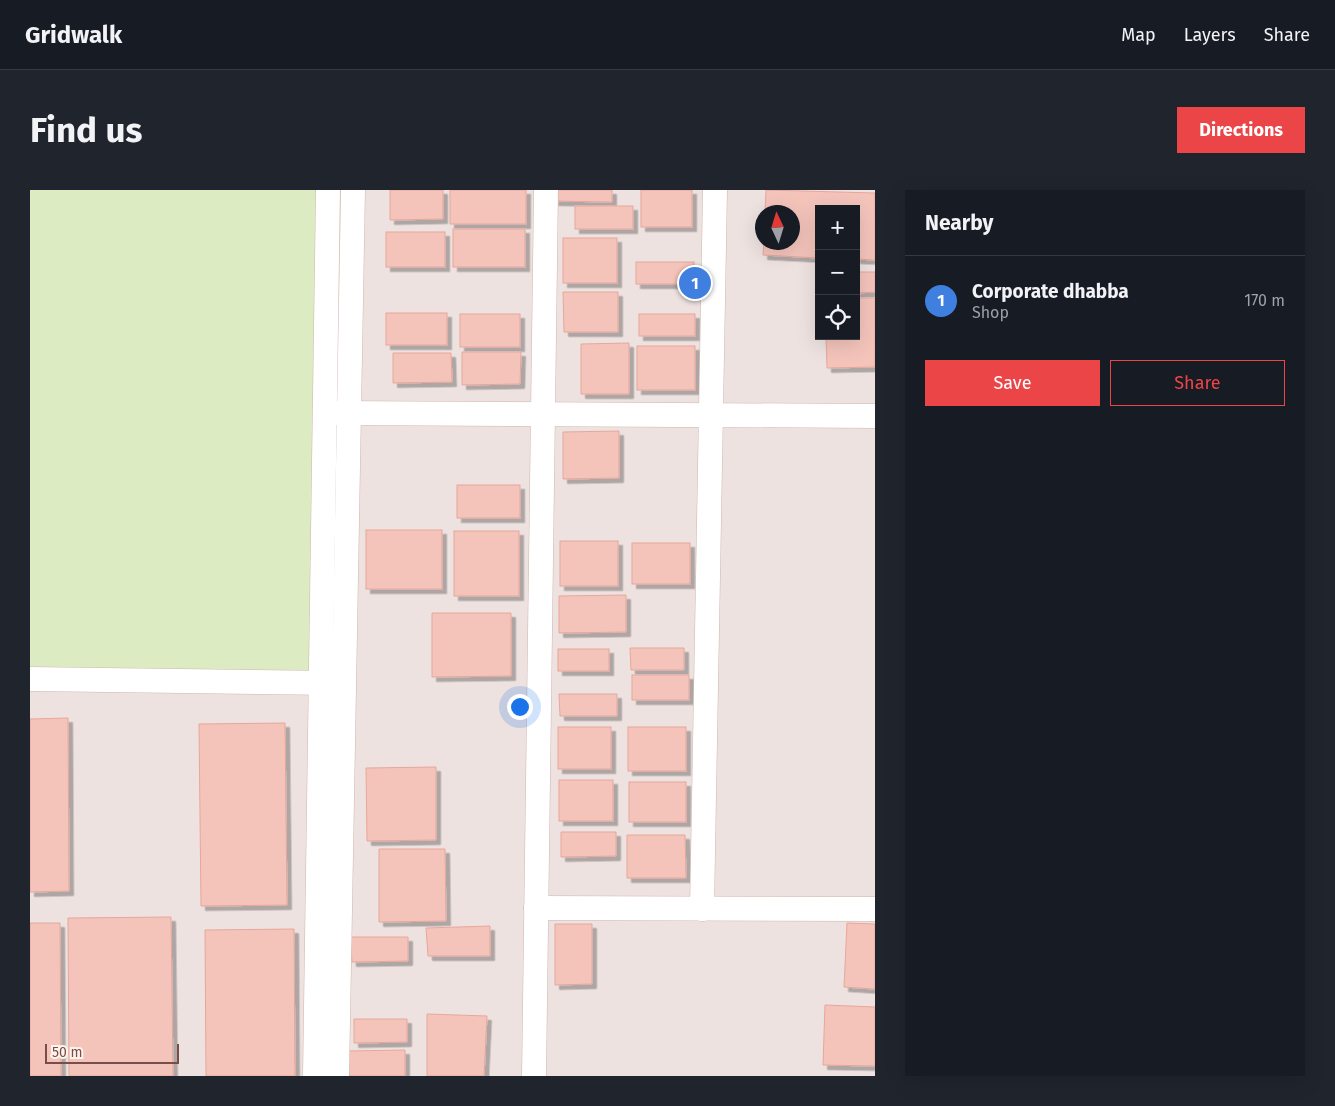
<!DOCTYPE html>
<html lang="en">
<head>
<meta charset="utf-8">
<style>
  body { margin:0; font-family:"Fira Sans",sans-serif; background:#20242c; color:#f1f3f6 }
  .controls { position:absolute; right:15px; top:15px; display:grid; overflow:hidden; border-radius:0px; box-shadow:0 5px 20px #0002 }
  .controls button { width:45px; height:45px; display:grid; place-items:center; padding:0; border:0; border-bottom:1px solid #363941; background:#171b24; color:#f1f3f6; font:25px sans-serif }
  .compass { position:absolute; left:725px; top:15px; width:45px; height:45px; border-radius:50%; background:#171b24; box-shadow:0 5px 20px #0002; rotate:356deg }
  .scale { position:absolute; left:15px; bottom:12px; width:134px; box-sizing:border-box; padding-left:5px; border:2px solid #774e49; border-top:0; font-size:14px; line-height:18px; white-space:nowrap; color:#774e49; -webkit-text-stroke:4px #fff3ec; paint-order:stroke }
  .you { position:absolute; left:489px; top:516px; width:18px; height:18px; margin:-12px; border:4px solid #fff; border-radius:50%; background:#1a73e8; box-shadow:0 0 0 8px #1a73e833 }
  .badge { display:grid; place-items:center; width:32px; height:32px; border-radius:50%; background:#eb4547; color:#fff; font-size:16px; font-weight:700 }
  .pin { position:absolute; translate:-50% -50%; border:2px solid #fff; box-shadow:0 1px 5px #0006 }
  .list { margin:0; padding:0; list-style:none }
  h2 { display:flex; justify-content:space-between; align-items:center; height:65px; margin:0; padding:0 20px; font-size:21px }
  h2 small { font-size:16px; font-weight:400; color:#9ea1a6 }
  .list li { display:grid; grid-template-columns:32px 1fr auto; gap:15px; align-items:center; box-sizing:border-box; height:90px; padding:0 20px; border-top:1px solid #363941 }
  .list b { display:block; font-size:19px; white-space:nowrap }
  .list p { margin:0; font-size:16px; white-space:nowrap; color:#9ea1a6 }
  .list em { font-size:16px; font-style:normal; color:#9ea1a6 }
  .actions { display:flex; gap:10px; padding:15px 20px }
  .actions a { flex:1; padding:11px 0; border:1px solid #eb4547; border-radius:0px; text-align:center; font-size:18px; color:#eb4547 }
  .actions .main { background:#eb4547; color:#fff }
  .icon { flex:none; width:28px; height:28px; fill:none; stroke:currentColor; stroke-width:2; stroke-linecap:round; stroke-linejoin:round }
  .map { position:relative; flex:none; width:845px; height:886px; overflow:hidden; border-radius:0px }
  header { display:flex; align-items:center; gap:30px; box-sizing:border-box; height:70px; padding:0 25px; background:#171b24; border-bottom:1px solid #363941 }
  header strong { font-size:24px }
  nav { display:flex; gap:28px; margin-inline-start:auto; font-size:18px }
  .intro { display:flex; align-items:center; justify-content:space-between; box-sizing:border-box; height:120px; padding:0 30px }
  h1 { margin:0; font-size:35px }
  .button { padding:12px 22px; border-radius:0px; background:#eb4547; color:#fff; font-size:18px; font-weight:700 }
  main { display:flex; gap:30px; padding:0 30px }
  aside { flex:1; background:#171b24; border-radius:0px; box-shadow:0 5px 20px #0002 }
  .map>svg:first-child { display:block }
  .industrial { fill:#ede2df; fill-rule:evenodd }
  .green { fill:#dcebc2 }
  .building { fill:#f4c4bb; stroke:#e7a69b; filter:url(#shadow) }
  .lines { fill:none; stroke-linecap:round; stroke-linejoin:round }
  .minor-casing { stroke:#d1b5ad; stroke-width:25 }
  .minor { stroke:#fff; stroke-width:24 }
</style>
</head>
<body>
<header>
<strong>Gridwalk</strong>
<nav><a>Map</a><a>Layers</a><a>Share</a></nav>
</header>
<div class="intro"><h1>Find us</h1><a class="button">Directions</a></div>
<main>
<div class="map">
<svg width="845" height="886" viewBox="0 0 845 886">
  <defs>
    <filter id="shadow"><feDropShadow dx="4.5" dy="4.5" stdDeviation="0" flood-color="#0004"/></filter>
  </defs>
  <rect width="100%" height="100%" fill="#fdeee4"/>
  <path class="industrial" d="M0 0H845V886H0ZM789 19H826V146H789ZM732 22H762V52H732Z"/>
  <path class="green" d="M0 0H312L291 493 0 489Z"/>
  <g class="building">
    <path d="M360 0H413V29L360 30Z"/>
    <rect x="420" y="0" width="76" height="34"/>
    <path d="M525 0H582V12L524 11Z"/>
    <rect x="611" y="0" width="51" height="37"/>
    <path d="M736 0 845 3V70L826 69V19H789V68L733 65 734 52H762V22H735Z"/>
    <rect x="545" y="16" width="58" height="23"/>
    <rect x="423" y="39" width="72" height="38"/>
    <rect x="356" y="42" width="59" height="35"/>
    <rect x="533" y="48" width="54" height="45"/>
    <rect x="606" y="72" width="58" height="22"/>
    <path d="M826 82H845V102L826 103Z"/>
    <path d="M533 102H588V142H534Z"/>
    <path d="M826 108H845V177L797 178 796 146H826Z"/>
    <rect x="356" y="123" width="61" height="32"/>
    <rect x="430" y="124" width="60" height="33"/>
    <rect x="609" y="124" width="56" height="22"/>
    <path d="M599 153V204H551V154Z"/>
    <rect x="607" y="156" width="58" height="44"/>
    <path d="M432 162H491L490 194 432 195Z"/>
    <path d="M363 163H421L422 192 363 193Z"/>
    <path d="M589 241V288L533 289V242Z"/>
    <rect x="427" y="295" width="63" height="33"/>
    <rect x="336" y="340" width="76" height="59"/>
    <rect x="424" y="341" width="65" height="65"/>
    <rect x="530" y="351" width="58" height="45"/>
    <rect x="602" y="353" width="58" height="41"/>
    <path d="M596 405V442L529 443V406Z"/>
    <path d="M402 423H481V486L402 487Z"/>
    <path d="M600 458H654V480H601Z"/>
    <rect x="528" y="459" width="51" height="22"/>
    <rect x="602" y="485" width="57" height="25"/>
    <path d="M529 504H587V526H530Z"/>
    <path d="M38 528 39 701 0 702V529Z"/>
    <path d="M255 533 257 715 171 716 169 534Z"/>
    <rect x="528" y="537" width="53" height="42"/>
    <rect x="598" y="537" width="58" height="44"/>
    <path d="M406 577V650L337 651 336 578Z"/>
    <rect x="529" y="590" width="54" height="41"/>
    <rect x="599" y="592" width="57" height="40"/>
    <path d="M531 642H586V666L531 667Z"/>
    <path d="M597 645H655L656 688H597Z"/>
    <path d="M349 659H415L416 731 349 732Z"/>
    <path d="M141 727 143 886H39L38 728Z"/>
    <path d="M0 733H30L31 886H0Z"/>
    <path d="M817 733 845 734V799L814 797Z"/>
    <path d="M525 734H562V794L525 795Z"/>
    <path d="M460 736V766H398L396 738Z"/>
    <path d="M264 739 265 886H176L175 740Z"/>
    <path d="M320 747H378V771L322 772Z"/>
    <path d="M795 815 845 817V876L793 875Z"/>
    <path d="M397 824 457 826 454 886H397Z"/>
    <path d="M324 829H377V852L324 853Z"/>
    <path d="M375 860V886H317V861Z"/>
  </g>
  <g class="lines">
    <g class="minor-casing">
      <g id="minor">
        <path d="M304 223 845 226"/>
        <path d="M0 489 306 493"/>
        <path d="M506 718 845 719"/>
        <path d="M672 719 685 0"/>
        <path d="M285 886 298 0"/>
        <path d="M307 886 323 0"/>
        <path d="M504 886 516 0"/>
      </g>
    </g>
    <use href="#minor" class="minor"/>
  </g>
</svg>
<div class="controls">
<button>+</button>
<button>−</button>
<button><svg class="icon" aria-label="locate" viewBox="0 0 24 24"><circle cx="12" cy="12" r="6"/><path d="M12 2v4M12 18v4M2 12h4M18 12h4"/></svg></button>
</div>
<svg class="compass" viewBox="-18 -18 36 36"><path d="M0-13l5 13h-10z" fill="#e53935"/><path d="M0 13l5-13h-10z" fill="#9ea1a6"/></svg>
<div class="scale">50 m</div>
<div class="you"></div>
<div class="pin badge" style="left:665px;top:93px;background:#3f7fe0">1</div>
</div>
<aside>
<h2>Nearby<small></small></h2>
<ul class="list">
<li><span class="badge" style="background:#3f7fe0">1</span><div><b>Corporate dhabba</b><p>Shop</p></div><em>170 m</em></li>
</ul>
<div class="actions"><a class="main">Save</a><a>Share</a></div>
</aside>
</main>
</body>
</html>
